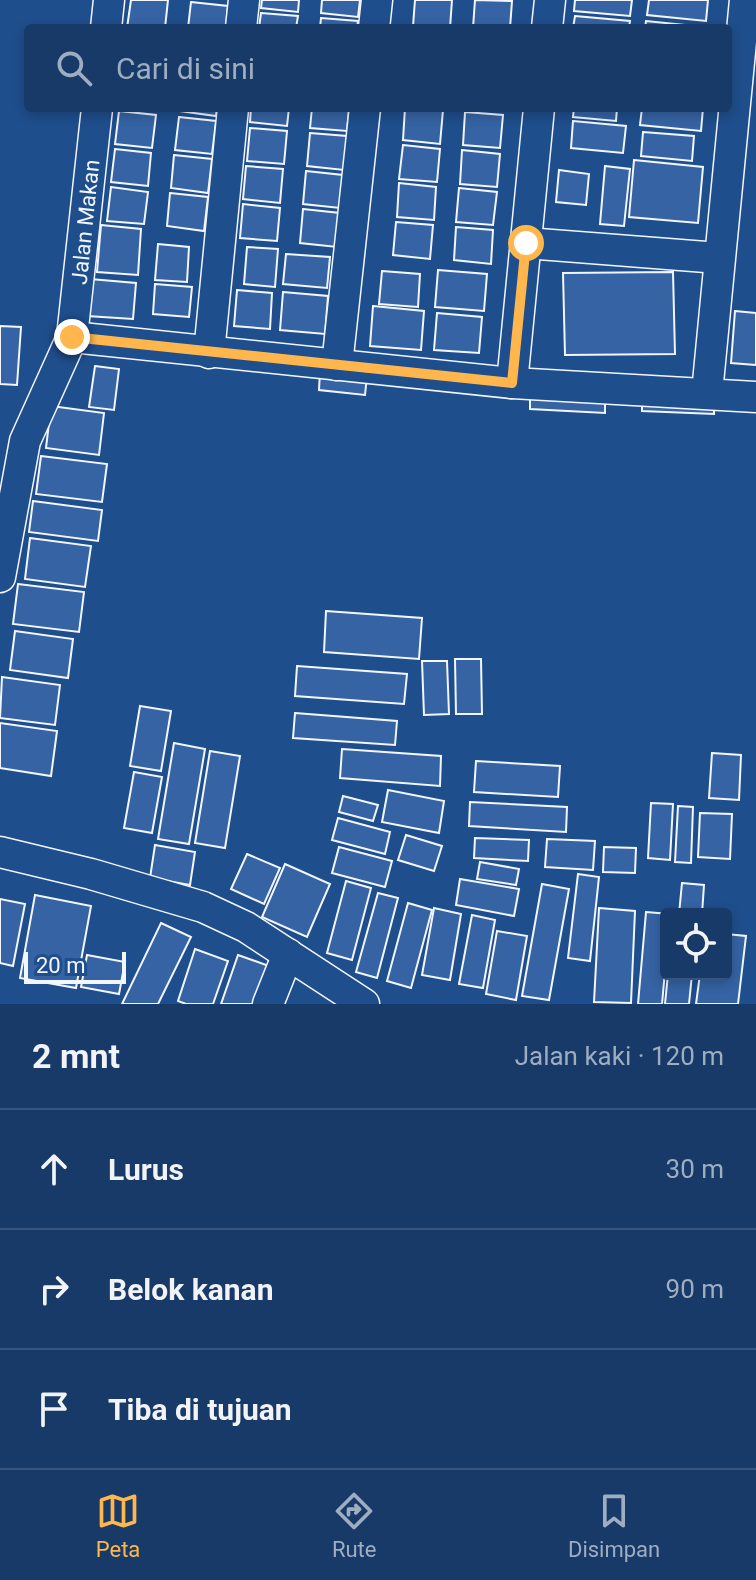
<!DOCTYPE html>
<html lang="id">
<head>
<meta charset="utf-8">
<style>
  body { margin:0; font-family:Roboto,sans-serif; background:#20416f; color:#f1f3f6 }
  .controls { position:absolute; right:24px; bottom:24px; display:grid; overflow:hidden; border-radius:8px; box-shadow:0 4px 12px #0003 }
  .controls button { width:72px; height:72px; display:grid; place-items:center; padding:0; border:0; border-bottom:2px solid #36547d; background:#173a69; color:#f1f3f6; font:40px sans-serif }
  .scale { position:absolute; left:24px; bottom:20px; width:102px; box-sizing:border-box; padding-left:8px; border:4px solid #f2f6ff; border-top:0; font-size:22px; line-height:28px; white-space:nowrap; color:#f2f6ff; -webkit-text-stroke:6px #1f4e8c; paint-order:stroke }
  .stop { position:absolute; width:24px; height:24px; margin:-18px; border:6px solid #ffb74d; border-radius:50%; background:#fff }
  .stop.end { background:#ffb74d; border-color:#fff; box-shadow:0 2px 8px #0008 }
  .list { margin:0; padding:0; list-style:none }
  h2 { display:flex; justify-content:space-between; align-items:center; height:104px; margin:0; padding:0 32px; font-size:34px }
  h2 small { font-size:26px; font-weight:400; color:#9eadc0 }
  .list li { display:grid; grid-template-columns:52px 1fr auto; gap:24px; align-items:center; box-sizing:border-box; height:120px; padding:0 32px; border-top:2px solid #36547d }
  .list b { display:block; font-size:30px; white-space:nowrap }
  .list em { font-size:26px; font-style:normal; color:#9eadc0 }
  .icon { flex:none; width:44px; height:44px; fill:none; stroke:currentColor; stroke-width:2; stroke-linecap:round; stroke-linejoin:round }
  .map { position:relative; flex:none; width:756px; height:1004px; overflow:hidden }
  .search { position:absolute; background:#173a69; box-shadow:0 4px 12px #0003; left:24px; right:24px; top:24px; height:88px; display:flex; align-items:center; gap:20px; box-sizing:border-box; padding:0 28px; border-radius:8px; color:#9eadc0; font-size:30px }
  .sheet { height:464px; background:#173a69 }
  nav { display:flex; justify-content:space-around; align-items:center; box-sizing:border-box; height:112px; border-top:2px solid #36547d; background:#173a69; font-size:22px; color:#9eadc0 }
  nav a { display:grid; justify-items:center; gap:4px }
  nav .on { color:#ffb74d }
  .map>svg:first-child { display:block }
  .building { fill:#3563a3; stroke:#f2f6ff; stroke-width:2 }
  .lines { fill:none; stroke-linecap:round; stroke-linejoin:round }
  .street-casing { stroke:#f2f6ff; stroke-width:33 }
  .street { stroke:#1f4e8c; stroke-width:30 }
  .route { stroke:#ffb74d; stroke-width:10 }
  .labels { text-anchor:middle; stroke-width:6; stroke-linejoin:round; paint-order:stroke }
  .street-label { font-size:22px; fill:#f2f6ff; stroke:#1f4e8c }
</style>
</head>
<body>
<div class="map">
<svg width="756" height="1004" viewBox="0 0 756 1004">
  <rect width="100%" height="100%" fill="#1f4e8c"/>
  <g class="building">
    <path d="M131 0H168L165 28H127Z"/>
    <path d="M262 0H299L298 12 261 8Z"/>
    <path d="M322 0H360L358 17 321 13Z"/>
    <path d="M415 0H452L450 28 413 26Z"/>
    <path d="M475 0 512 1 510 28H473Z"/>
    <path d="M575 0H632L630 16 574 11Z"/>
    <path d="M649 0H708L706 21 647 15Z"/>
    <path d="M191 2 228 6 226 28H188Z"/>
    <path d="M261 13 298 16 296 28H259Z"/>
    <path d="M575 16 630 21 629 28H573Z"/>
    <path d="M321 18 358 21 357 28H320Z"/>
    <path d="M646 21 704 27V28H645Z"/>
    <path d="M180 108H217L216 116 179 111Z"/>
    <path d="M251 108H289L287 126 250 122Z"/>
    <path d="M312 108H349L347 131 310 128Z"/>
    <path d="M405 108 443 110 440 144 403 140Z"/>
    <path d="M574 108H617L616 121 573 117Z"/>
    <path d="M642 108H703L701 131 640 125Z"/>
    <path d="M119 111 156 115 152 148 115 144Z"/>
    <path d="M465 112 503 115 500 148 463 145Z"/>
    <path d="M179 117 216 121 212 154 175 150Z"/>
    <path d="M573 121 626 126 623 153 571 148Z"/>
    <path d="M250 128 287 131 284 164 247 161Z"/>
    <path d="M643 132 694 136 692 161 641 156Z"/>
    <path d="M310 133 347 136 344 170 307 166Z"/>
    <path d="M403 145 440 149 437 182 399 179Z"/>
    <path d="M115 149 151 153 148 186 111 182Z"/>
    <path d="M462 150 500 154 497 187 460 184Z"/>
    <path d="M174 155 212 159 208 193 171 188Z"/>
    <path d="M634 160 703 167 698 223 629 217Z"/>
    <path d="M246 166 283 169 280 203 243 199Z"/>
    <path d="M605 166 630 169 624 226 600 224Z"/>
    <path d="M559 170 589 174 586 205 556 202Z"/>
    <path d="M306 171 343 175 340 208 303 204Z"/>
    <path d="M399 183 436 187 434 220 397 217Z"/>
    <path d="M111 187 148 192 144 224 107 221Z"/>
    <path d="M459 188 497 192 493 225 456 222Z"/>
    <path d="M170 193 208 197 204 231 167 226Z"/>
    <path d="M243 204 280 208 277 241 240 238Z"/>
    <path d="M303 209 340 213 337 247 300 243Z"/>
    <path d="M396 222 433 225 430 259 393 255Z"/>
    <path d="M101 225 141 229 138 275 97 272Z"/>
    <path d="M456 227 493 230 491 264 454 260Z"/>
    <path d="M158 244 189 247 187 282 155 280Z"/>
    <path d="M247 247 278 249 275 287 244 284Z"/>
    <path d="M286 254 330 257 327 288 283 284Z"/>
    <path d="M438 270 487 274 484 311 435 307Z"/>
    <path d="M382 271 420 274 418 307 379 304Z"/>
    <path d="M673 272 675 354 565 355 563 273Z"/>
    <path d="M90 279 136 283 133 319 87 316Z"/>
    <path d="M155 284 192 287 189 317 153 314Z"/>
    <path d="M237 290 272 293 270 329 234 326Z"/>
    <path d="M283 292 328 296 325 334 280 330Z"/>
    <path d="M373 306 424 311 421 350 370 346Z"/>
    <path d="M735 311 756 313V365L731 363Z"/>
    <path d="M437 313 482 317 479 353 434 350Z"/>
    <path d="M0 326 21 327 17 385 0 384Z"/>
    <path d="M95 366 119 369 114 410 89 407Z"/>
    <path d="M320 371 367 376 365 395 319 390Z"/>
    <path d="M530 390 605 394V413L530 409Z"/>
    <path d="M642 395 714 398V414L642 411Z"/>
    <path d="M51 406 104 413 99 455 46 448Z"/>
    <path d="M41 456 107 464 102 502 36 494Z"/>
    <path d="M33 501 102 510 98 541 29 532Z"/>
    <path d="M30 538 91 546 85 587 25 579Z"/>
    <path d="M18 584 84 592 79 632 13 624Z"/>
    <path d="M326 611 422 618 419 659 324 652Z"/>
    <path d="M15 631 73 639 68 678 10 670Z"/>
    <path d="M455 659H481L482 714H456Z"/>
    <path d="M422 661H447L449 714 424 715Z"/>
    <path d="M297 666 407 674 404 704 295 696Z"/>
    <path d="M2 677 60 685 55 725 0 718Z"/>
    <path d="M140 706 171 711 161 771 130 766Z"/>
    <path d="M295 713 397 721 395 745 293 738Z"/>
    <path d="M0 723 57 731 51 776 0 768Z"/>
    <path d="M174 743 205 749 189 844 158 839Z"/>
    <path d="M342 749 441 756 440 786 340 778Z"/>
    <path d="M210 751 240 756 225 848 195 843Z"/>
    <path d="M712 753 741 755 739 800 709 798Z"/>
    <path d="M476 761 560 766 558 797 474 792Z"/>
    <path d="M134 772 162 777 152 833 124 828Z"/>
    <path d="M388 790 444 801 439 833 382 822Z"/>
    <path d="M343 796 378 805 373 821 339 812Z"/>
    <path d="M470 802 567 807 566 832 469 826Z"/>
    <path d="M651 803 673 804 670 860 648 858Z"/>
    <path d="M678 806 693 807 691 863 675 862Z"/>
    <path d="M700 813 732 814 730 859 698 857Z"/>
    <path d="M338 818 390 832 385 854 332 840Z"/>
    <path d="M406 835 442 846 434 871 398 860Z"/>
    <path d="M475 838 529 840 528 861 474 858Z"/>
    <path d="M547 839 595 841 593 870 545 867Z"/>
    <path d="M155 845 195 852 190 885 150 878Z"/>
    <path d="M339 847 392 861 385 887 332 873Z"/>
    <path d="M604 847 636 848 635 873 603 872Z"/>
    <path d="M247 854 280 868 264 904 231 889Z"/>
    <path d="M480 862 519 869 516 885 477 879Z"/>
    <path d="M285 864 330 884 307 937 262 917Z"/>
    <path d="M578 874 599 877 590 961 568 958Z"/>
    <path d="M460 879 519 889 514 916 456 905Z"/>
    <path d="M346 881 371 888 352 960 327 953Z"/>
    <path d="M682 883 704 885 702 914H679Z"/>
    <path d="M542 884 569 889 549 1000 522 996Z"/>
    <path d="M378 893 398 898 377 978 356 972Z"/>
    <path d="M35 895 91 906 76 988 20 978Z"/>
    <path d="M0 899 25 904 13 966 0 963Z"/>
    <path d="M408 903 432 910 411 988 387 981Z"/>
    <path d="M434 908 461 914 450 980 422 975Z"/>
    <path d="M599 908 635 911 631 1003 594 1002Z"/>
    <path d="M646 912 670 914H666V960L662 1004H638Z"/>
    <path d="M472 915 495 920 483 988 459 984Z"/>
    <path d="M161 923 191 937 158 1004H122Z"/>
    <path d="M497 931 527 936 516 1000 486 994Z"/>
    <path d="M726 934 746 936 738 1004H696L700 974H726Z"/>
    <path d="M195 949 228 961 213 1004H186L178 1001Z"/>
    <path d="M87 955 125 962 119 994 81 987Z"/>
    <path d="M238 955 272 967 260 1004H221Z"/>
    <path d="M668 974H692L689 1004H665Z"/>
  </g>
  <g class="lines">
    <g class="street-casing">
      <g id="street">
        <path d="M106 28 109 0"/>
        <path d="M241 28 244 0"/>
        <path d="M374 28 377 0"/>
        <path d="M547 28 550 0"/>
        <path d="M526 243 719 258"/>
        <path d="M72 337 512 383 756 397"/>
        <path d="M209 353 233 108"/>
        <path d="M337 365 365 108"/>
        <path d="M512 383 539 108"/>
        <path d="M707 393 745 0"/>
        <path d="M0 577 25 441 72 337 97 108"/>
        <path d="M0 852 91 874 203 907 246 927 364 1004"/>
        <path d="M268 1004 288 954"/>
      </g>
    </g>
    <use href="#street" class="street"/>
  </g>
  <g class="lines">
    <path class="route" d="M72 337 512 383 526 243"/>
  </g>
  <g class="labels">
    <g class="street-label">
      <text transform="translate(85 222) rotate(-84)" y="8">Jalan Makan</text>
    </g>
  </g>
</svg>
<div class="controls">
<button><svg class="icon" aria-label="locate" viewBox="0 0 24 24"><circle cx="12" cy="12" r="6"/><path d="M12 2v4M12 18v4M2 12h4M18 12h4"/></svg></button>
</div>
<div class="scale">20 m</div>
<div class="stop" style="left:526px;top:243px"></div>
<div class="stop end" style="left:72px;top:337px"></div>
<div class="search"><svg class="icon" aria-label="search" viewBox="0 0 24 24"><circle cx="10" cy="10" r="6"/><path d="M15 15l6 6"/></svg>Cari di sini</div>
</div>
<section class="sheet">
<h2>2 mnt<small>Jalan kaki · 120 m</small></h2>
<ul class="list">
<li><svg class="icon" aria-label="ahead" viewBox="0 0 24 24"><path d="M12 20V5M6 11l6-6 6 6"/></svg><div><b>Lurus</b></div><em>30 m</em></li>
<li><svg class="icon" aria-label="right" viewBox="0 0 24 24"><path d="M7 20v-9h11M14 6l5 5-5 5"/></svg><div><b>Belok kanan</b></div><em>90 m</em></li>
<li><svg class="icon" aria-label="arrive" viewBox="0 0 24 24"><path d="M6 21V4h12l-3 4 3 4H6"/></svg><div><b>Tiba di tujuan</b></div></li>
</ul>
</section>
<nav>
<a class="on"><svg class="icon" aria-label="map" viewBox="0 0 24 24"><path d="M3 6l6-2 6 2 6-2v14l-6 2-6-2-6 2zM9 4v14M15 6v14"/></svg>Peta</a>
<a><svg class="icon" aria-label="directions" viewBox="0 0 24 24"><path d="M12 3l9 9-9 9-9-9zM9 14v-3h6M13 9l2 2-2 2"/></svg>Rute</a>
<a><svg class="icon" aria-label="saved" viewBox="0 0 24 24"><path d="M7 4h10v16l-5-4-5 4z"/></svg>Disimpan</a>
</nav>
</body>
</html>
